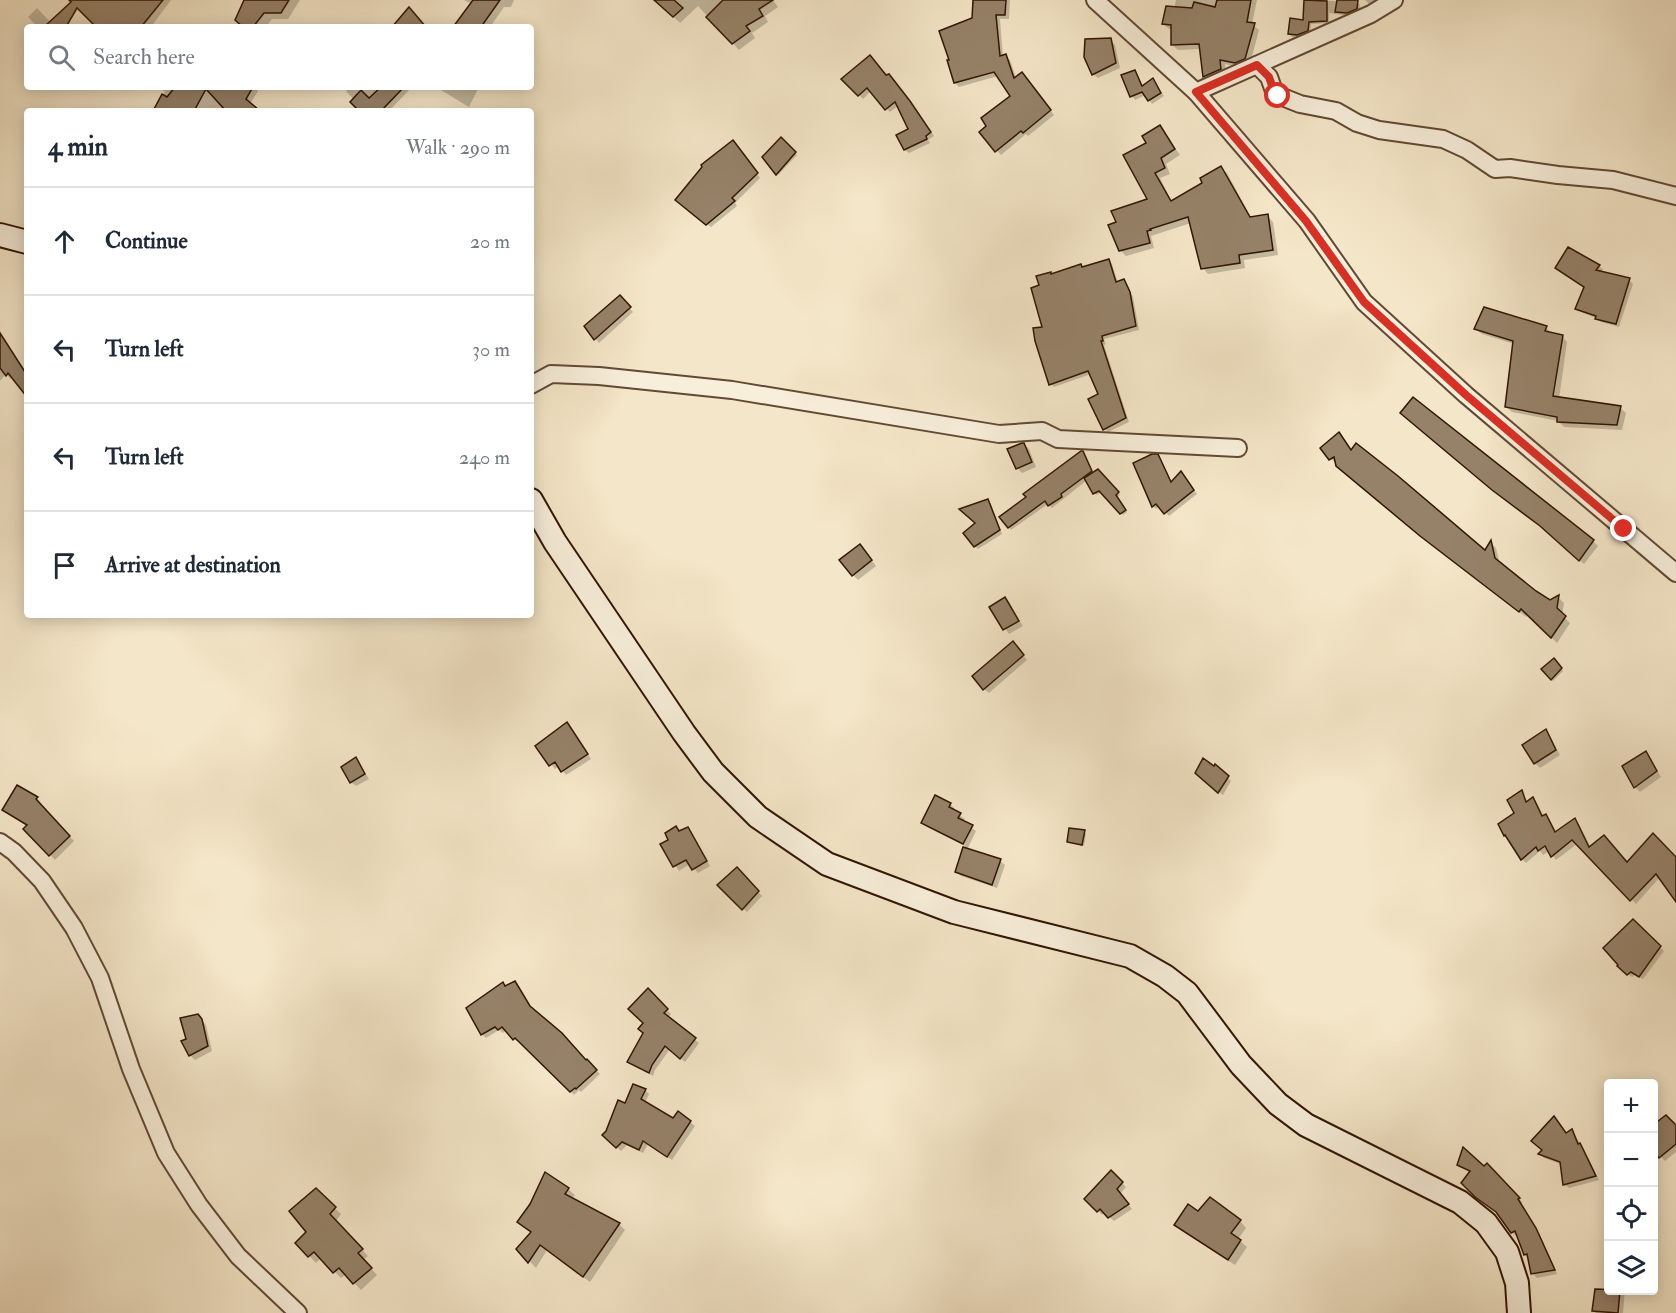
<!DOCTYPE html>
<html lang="en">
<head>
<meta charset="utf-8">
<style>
  body { margin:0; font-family:"IM FELL Double Pica",serif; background:#f2f2f3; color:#1f2937 }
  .controls { position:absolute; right:18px; bottom:18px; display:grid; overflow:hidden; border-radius:6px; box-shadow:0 3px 15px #0003 }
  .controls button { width:54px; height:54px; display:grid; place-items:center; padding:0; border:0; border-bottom:2px solid #e0e1e3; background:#fff; color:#1f2937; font:30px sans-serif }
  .stop { position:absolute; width:18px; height:18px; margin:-14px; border:4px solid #d93025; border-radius:50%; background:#fff }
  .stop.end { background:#d93025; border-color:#fff; box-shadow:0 2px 6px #0008 }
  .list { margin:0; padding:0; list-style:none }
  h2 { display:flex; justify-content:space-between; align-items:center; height:78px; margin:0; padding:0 24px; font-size:26px }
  h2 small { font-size:20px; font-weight:400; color:#747a83 }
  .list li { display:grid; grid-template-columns:39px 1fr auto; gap:18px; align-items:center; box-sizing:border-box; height:108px; padding:0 24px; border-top:2px solid #e0e1e3 }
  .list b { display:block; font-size:22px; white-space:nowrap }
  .list em { font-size:20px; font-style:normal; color:#747a83 }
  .icon { flex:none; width:33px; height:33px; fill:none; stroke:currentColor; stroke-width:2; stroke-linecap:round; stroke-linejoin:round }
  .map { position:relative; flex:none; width:1676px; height:1313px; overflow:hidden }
  .search { position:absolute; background:#fff; box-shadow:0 3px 15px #0003; left:24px; top:24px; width:510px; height:66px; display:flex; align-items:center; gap:15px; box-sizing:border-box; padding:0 21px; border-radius:6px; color:#747a83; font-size:22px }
  .panel { position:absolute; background:#fff; box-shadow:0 3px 15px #0003; left:24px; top:108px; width:510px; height:510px; border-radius:6px }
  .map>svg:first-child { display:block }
  .shadow { fill:#0003 }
  .building { fill:#968269; stroke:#311503; stroke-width:1.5 }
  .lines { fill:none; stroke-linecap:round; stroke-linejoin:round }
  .street-casing { stroke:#624934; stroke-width:20 }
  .secondary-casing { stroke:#311503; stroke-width:26 }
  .street { stroke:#f8efdb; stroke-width:16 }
  .secondary { stroke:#f8efdb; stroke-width:22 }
  .route { stroke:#d93025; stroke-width:8 }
</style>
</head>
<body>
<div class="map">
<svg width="1676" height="1313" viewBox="0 0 1676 1313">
  <rect width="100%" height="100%" fill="#f4e6c8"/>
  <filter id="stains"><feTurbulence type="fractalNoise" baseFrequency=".00333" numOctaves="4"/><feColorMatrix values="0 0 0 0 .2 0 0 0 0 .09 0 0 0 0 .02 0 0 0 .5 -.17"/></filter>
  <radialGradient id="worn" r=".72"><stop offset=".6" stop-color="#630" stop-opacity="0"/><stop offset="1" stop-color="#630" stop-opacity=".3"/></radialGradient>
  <g class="shadow">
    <path d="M71 0H171L151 27H99Z"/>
    <path d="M246 0H300L288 19H272L266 27H244Z"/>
    <path d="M464 0H514L511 7H504L490 27H457L472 4Z"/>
    <path d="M656 0H773L778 7 765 16 768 22 752 33 755 38 739 50 698 6 680 23Z"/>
    <path d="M974 0H1010L1009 19H1000L1003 57 1005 56 1010 60 1016 78H1026L1054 115 1028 136 1026 134 1001 155 981 132 1012 96 998 76 959 87 955 83 974 19Z"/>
    <path d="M1176 0H1257L1252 24 1259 30 1250 64 1241 68 1225 64 1226 75 1210 82 1205 76 1201 49 1178 50 1172 45V29H1169L1163 24 1174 8Z"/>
    <path d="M1308 0 1357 2 1360 5 1359 12 1350 16 1329 13V23L1311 24 1310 33 1301 38 1292 37 1290 34 1305 21Z"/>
    <path d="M1365 0H1384L1376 5 1369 4Z"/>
    <path d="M37 8 51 23 62 27H38L28 17Z"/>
    <path d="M1110 40 1115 45 1120 68 1098 78 1093 74Z"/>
    <path d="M1135 71 1143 87 1153 80 1164 96 1152 104 1146 95 1135 100 1132 96Z"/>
    <path d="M843 79H892L914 106 934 136 928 140 930 143 909 153 905 150 910 130 898 106 890 112 871 91 863 99Z"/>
    <path d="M159 87H254L258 91 250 104 258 111H155L165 92Z"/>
    <path d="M350 87H410L411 88 389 111H360L354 100 346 91Z"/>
    <path d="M436 87H479L469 107Z"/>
    <path d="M1159 127 1180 155 1166 164 1170 174 1160 178 1172 202 1204 183 1221 168 1227 173 1252 219 1267 216 1273 222 1278 255 1244 260 1245 268 1208 274 1203 268 1191 223 1151 236 1154 248 1126 256 1120 250 1117 223 1149 200 1148 143Z"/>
    <path d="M781 139 797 155 778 175 764 157Z"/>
    <path d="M737 145 760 178 735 203 737 206 711 227 681 204Z"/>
    <path d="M1108 260 1112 264 1118 283 1124 281 1127 284 1133 297 1139 330 1104 339 1106 344 1104 345 1129 422 1108 432 1105 429 1100 395 1091 374 1054 387 1051 384 1040 286 1052 275 1081 265 1084 268Z"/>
    <path d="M1599 266 1603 270 1601 273 1629 280 1633 284 1619 327 1601 322 1596 318 1581 312 1577 308 1585 288 1557 268Z"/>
    <path d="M620 297 633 312 599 343 586 326Z"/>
    <path d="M1546 328 1553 334 1562 336 1567 342 1559 399 1620 408 1626 413 1622 430 1564 427 1558 421 1512 412 1506 407 1514 344 1482 334 1476 329Z"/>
    <path d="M0 338 9 347 23 368 11 379 6 374 0 381Z"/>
    <path d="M1339 434 1352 451 1485 553 1491 543 1496 548 1500 564 1550 602 1558 597 1564 603 1562 615 1570 623 1557 643 1527 614 1526 617 1427 541 1331 459Z"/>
    <path d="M1024 444 1029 449 1036 467 1022 473 1017 468Z"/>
    <path d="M1083 453 1093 474 1098 471 1120 495 1117 497 1127 512 1123 515 1102 492 1096 495 1087 480 1052 508 1048 504 1011 530 1009 527Z"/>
    <path d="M1157 456 1161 460 1172 483 1184 477 1197 494 1169 516 1160 506 1156 509 1153 506Z"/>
    <path d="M988 501 991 504 1002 534 978 549 975 546 977 523Z"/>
    <path d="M1547 531 1593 541 1598 546 1584 564Z"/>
    <path d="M864 551 876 566 858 580 853 575Z"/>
    <path d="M1005 599 1023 626 1009 634 991 607Z"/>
    <path d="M1017 648 1027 660 989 693 984 689Z"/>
    <path d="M1556 661 1563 671 1553 681 1543 669Z"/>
    <path d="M567 724 591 759 566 775 559 766 555 769 537 747Z"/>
    <path d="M1546 731 1550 736 1560 755 1540 768 1535 763Z"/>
    <path d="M1646 753 1661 777 1640 792 1635 787Z"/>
    <path d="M356 759 369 779 356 786 351 782Z"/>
    <path d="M1216 767 1231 781 1223 795 1200 777Z"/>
    <path d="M18 787 37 798 41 803 40 805 74 841 55 860 26 829 28 826 4 810Z"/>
    <path d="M1521 792 1528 803 1533 799 1537 803 1544 817 1545 816 1550 820 1557 833 1575 820 1579 824 1591 848 1627 864 1676 859V894L1660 877 1636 904 1577 844 1556 860 1549 851 1543 855 1540 851 1526 863 1522 859 1516 813Z"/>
    <path d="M950 804 955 809 953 811 965 819 963 822 976 831 967 850 1000 861 1005 865 997 888 961 876 957 872 965 846 927 827 923 823Z"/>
    <path d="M687 828 710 866 698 873 690 864 679 871 662 845Z"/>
    <path d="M1084 832 1086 834 1084 846 1068 842Z"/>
    <path d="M737 869 762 896 747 912 719 885Z"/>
    <path d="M1633 921 1664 951 1643 979 1635 975 1632 977 1622 970Z"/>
    <path d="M506 987 600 1074 581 1092 579 1090 574 1095 520 1041 518 1042 506 1030 503 1033 499 1030 486 1038 482 1034Z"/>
    <path d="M648 991 671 1014 668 1018 699 1043 685 1062 670 1049 655 1070 653 1076 629 1062 645 1034Z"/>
    <path d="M198 1016 206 1025 212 1051 195 1060 190 1055 187 1040Z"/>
    <path d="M645 1090 649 1094 645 1103 674 1120 678 1113 695 1126 672 1160 648 1144 643 1153 627 1145 621 1151 604 1135 626 1105Z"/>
    <path d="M1676 1125V1152L1665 1161 1661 1157Z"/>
    <path d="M1572 1131 1584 1149 1599 1180 1569 1188 1564 1184 1561 1164 1544 1158 1540 1154Z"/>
    <path d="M1458 1164 1484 1168 1487 1165 1522 1202 1521 1203 1539 1233 1557 1274 1537 1278 1533 1274 1529 1258 1525 1254 1518 1235 1516 1236 1512 1232 1471 1173Z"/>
    <path d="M1111 1172 1126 1187 1120 1194 1132 1209 1114 1221 1104 1212 1102 1215 1086 1199Z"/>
    <path d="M568 1189 575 1195 572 1199 619 1224 625 1230 590 1282 547 1250 536 1268 518 1249 532 1233 519 1222Z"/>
    <path d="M316 1190 341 1214 336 1221 368 1256 363 1260 377 1275 361 1290 346 1274 341 1278 321 1258 316 1263 297 1243 309 1232Z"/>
    <path d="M1240 1221 1246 1228 1238 1239 1247 1247 1235 1265 1182 1231 1176 1224Z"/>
    <path d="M1604 1279H1608V1290H1625L1623 1313H1596L1593 1311 1606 1292Z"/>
  </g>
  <g class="building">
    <path d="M69 0H163L141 27H96L77 8 66 27H44L71 2Z"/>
    <path d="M244 0H289L281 13H264L253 27H243L235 20Z"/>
    <path d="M473 0H500L481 27H453Z"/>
    <path d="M654 0H674L683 8 673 17Z"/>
    <path d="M723 0H773L759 9 763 16 746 26 750 31 732 44 706 17Z"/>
    <path d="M973 0H1006L1005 15H996L1000 56 1006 54 1014 78 1022 72 1051 110 1023 133 1021 131 995 152 979 132 986 126 981 118 1010 96 994 72 954 83 947 60H949L939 31 972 18Z"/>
    <path d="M1217 0H1251L1247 22 1255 23 1245 59 1235 63 1220 60 1221 69 1203 77 1199 44 1171 45V25L1162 24 1166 6 1192 8 1194 2 1215 7Z"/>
    <path d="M1304 0 1327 1V21L1309 22 1308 31 1297 35 1288 34 1290 18 1303 20Z"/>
    <path d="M1337 0H1358L1357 9 1347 13 1335 12Z"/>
    <path d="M409 7 426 27H392Z"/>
    <path d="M1111 38 1116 63 1092 75 1084 57 1085 39Z"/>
    <path d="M870 55 886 75 889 74 910 101 931 132 926 136 927 139 904 150 896 135 908 129 895 102 885 110 867 88 858 96 841 79Z"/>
    <path d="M1135 70 1142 86 1153 78 1161 93 1148 101 1142 92 1130 97 1121 75Z"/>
    <path d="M175 87H253L246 99 260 111H226L206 89 194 111H153L162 94 167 97Z"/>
    <path d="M381 87H404L383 109 385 111H355L357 109 350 102 361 90 369 98Z"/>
    <path d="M1160 125 1175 149 1161 158 1165 168 1155 173 1171 201 1202 183 1200 178 1221 166 1250 217 1268 214 1273 250 1239 255 1240 263 1201 269 1188 217 1150 229 1151 230 1147 231 1150 243 1119 251 1108 225 1116 222 1111 211 1147 199 1123 155 1146 143 1142 136Z"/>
    <path d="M781 137 796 152 776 175 762 157Z"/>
    <path d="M733 140 758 173 732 198 735 201 706 225 675 200 702 167 701 165Z"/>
    <path d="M1568 247 1600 265 1596 270 1630 278 1616 324 1595 319 1596 316 1575 309 1584 287 1555 268Z"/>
    <path d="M1109 259 1116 282 1124 279 1130 292 1136 326 1102 336 1103 341H1101L1126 418 1103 430 1088 399 1098 394 1088 371 1049 385 1035 341 1033 328 1042 327 1031 288 1039 285 1036 276 1051 272V274L1081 264 1082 267Z"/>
    <path d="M620 295 631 307 594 340 584 326Z"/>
    <path d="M1484 307 1547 326 1545 331 1563 335 1553 396 1621 406 1617 425 1557 422V417L1505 407 1513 341 1474 329Z"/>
    <path d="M0 333 27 375V397L8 373 6 376 0 368Z"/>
    <path d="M1413 397 1594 540 1579 561 1540 526 1492 490 1400 413Z"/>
    <path d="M1339 432 1351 450 1356 443 1398 476 1485 550 1491 540 1495 558 1536 591 1550 600 1559 595 1557 608 1566 616 1551 638 1521 609 1519 612 1420 536 1336 466 1334 457 1329 460 1320 448Z"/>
    <path d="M1022 443H1024L1032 462 1016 469 1007 449Z"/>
    <path d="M1081 451H1083L1092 471 1061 494 1062 497 1048 506 1045 501 1008 528 999 517 1026 497 1023 494Z"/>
    <path d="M1152 454H1158L1171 482 1181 471 1194 490 1164 514 1156 504 1152 507 1133 463Z"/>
    <path d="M1098 469 1119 492 1116 495 1126 510 1120 514 1099 491 1093 494 1084 478Z"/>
    <path d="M988 499 1000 530 974 547 963 533 975 523 959 509Z"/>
    <path d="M860 544 872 560 852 576 839 560Z"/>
    <path d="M1005 597 1019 621 1003 630 989 607Z"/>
    <path d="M1013 641 1024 655 983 690 972 676Z"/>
    <path d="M1554 658 1562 668 1551 680 1541 669Z"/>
    <path d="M567 722 588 754 561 772 555 762 549 766 535 746Z"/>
    <path d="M1546 729 1556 750 1534 764 1522 745Z"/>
    <path d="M1646 751 1657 771 1634 788 1622 766Z"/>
    <path d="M356 757 365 774 350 783 341 767Z"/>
    <path d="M1203 758 1214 766 1215 764 1229 776 1218 793 1195 773Z"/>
    <path d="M17 785 38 797 36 799 70 836 49 856 23 829 27 825 2 810Z"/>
    <path d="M1522 790 1526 802 1533 797 1542 816 1546 814 1555 832 1575 818 1589 847 1604 835 1627 862 1653 833 1676 857V902L1656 874 1630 901 1572 840 1551 857 1545 846 1538 851 1536 847 1521 860 1505 835 1504 836 1498 824 1514 813 1507 800Z"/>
    <path d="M935 795 951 803 949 807 961 813 958 818 973 825 963 844 921 823Z"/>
    <path d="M676 826 679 831 688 827 707 861 692 870 686 860 673 867 660 844 668 840 665 833Z"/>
    <path d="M1069 828 1085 830 1082 845 1067 842Z"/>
    <path d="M963 847 1001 859 992 885 955 872Z"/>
    <path d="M737 867 759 891 742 910 717 885Z"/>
    <path d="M1633 919 1661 946 1639 977 1631 972 1627 975 1617 966 1618 965 1603 948Z"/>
    <path d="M515 981 530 1006 562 1033 586 1060 587 1059 597 1070 576 1089 575 1088 570 1092 515 1038 513 1040 502 1027 498 1030 495 1027 481 1035 466 1008 503 982 505 986Z"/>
    <path d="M648 988 668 1009 664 1013 696 1038 680 1059 665 1046 652 1065 649 1073 627 1062 643 1033 638 1029 643 1023 628 1009Z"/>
    <path d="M198 1014 202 1019 208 1046 189 1056 181 1041 186 1039 180 1018Z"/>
    <path d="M633 1084 646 1089 641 1099 673 1118 678 1111 691 1121 667 1157 643 1141 639 1150 622 1142 616 1148 602 1135 606 1131 618 1100 625 1103Z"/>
    <path d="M1666 1115 1676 1125V1144L1659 1158 1653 1150V1125Z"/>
    <path d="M1554 1116 1566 1133 1572 1129 1578 1144 1580 1143 1596 1176 1563 1185 1560 1162 1538 1154 1542 1150 1531 1141Z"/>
    <path d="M1463 1147 1484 1166 1487 1163 1520 1198 1518 1199 1536 1228 1555 1270 1531 1274 1527 1254 1524 1255 1515 1231 1511 1233 1496 1212 1475 1197 1461 1183 1470 1171 1457 1165Z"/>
    <path d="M1111 1170 1123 1182 1117 1189 1129 1204 1108 1218 1100 1209 1097 1212 1084 1199Z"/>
    <path d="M545 1172 569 1188 565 1194 620 1223 583 1277 540 1245 528 1263 516 1249 531 1232 517 1222 530 1204Z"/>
    <path d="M316 1188 336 1207 330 1214 363 1249 358 1253 372 1268 353 1284 339 1268 333 1273 314 1252 308 1257 295 1243 306 1232 289 1211Z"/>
    <path d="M1210 1197 1241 1220 1231 1233 1241 1240 1228 1260 1174 1225 1188 1204 1198 1211Z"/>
    <path d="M1595 1289 1620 1290 1618 1313 1592 1311Z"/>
  </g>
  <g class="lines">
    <g class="street-casing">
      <g id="street">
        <path d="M1095 0 1196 92 1307 221 1364 302 1466 395 1676 573"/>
        <path d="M1257 65 1269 77 1275 94 1300 104 1336 111 1357 123 1379 130 1443 139 1467 150 1495 169 1510 168 1558 175 1613 180 1676 196"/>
        <path d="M1196 92 1371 14 1394 0"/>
        <path d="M531 385 551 374 599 376 732 390 999 434 1042 431 1058 439 1238 448"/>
        <path d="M0 842 14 852 42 881 74 928 100 978 131 1069 166 1153 199 1205 238 1256 298 1313"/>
      </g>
    </g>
    <g class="secondary-casing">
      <g id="secondary">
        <path d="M0 235 27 242"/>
        <path d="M531 500 555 542 684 733 713 772 758 817 827 864 954 912 1130 956 1165 976 1187 993 1241 1065 1278 1104 1306 1125 1460 1202 1486 1223 1507 1252 1517 1283 1519 1313"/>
      </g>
    </g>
    <use href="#street" class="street"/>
    <use href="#secondary" class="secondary"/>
  </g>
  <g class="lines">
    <path class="route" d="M1278 96 1275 94 1269 77 1257 65 1196 92 1306 221 1364 302 1466 395 1624 529"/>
  </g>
  <rect width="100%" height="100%" filter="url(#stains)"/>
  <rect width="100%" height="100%" fill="url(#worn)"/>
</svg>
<div class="controls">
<button>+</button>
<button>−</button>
<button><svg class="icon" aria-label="locate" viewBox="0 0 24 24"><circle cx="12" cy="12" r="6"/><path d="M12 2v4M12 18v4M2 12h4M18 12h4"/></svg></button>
<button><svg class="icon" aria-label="layers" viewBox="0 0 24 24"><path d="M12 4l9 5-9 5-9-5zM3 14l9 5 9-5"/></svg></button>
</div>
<div class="stop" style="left:1278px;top:96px"></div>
<div class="stop end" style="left:1624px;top:529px"></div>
<div class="search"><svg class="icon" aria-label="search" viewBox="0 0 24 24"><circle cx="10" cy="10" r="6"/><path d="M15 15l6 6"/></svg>Search here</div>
<section class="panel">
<h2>4 min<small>Walk · 290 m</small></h2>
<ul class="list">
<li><svg class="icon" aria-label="ahead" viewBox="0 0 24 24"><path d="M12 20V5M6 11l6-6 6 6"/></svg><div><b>Continue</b></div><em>20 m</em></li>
<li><svg class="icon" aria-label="left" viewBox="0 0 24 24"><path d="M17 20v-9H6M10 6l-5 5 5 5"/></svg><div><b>Turn left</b></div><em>30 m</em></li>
<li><svg class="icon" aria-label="left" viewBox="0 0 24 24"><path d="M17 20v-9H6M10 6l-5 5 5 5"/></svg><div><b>Turn left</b></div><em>240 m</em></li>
<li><svg class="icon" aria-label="arrive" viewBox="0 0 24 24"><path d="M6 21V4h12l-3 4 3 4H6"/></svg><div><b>Arrive at destination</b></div></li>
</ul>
</section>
</div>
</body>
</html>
